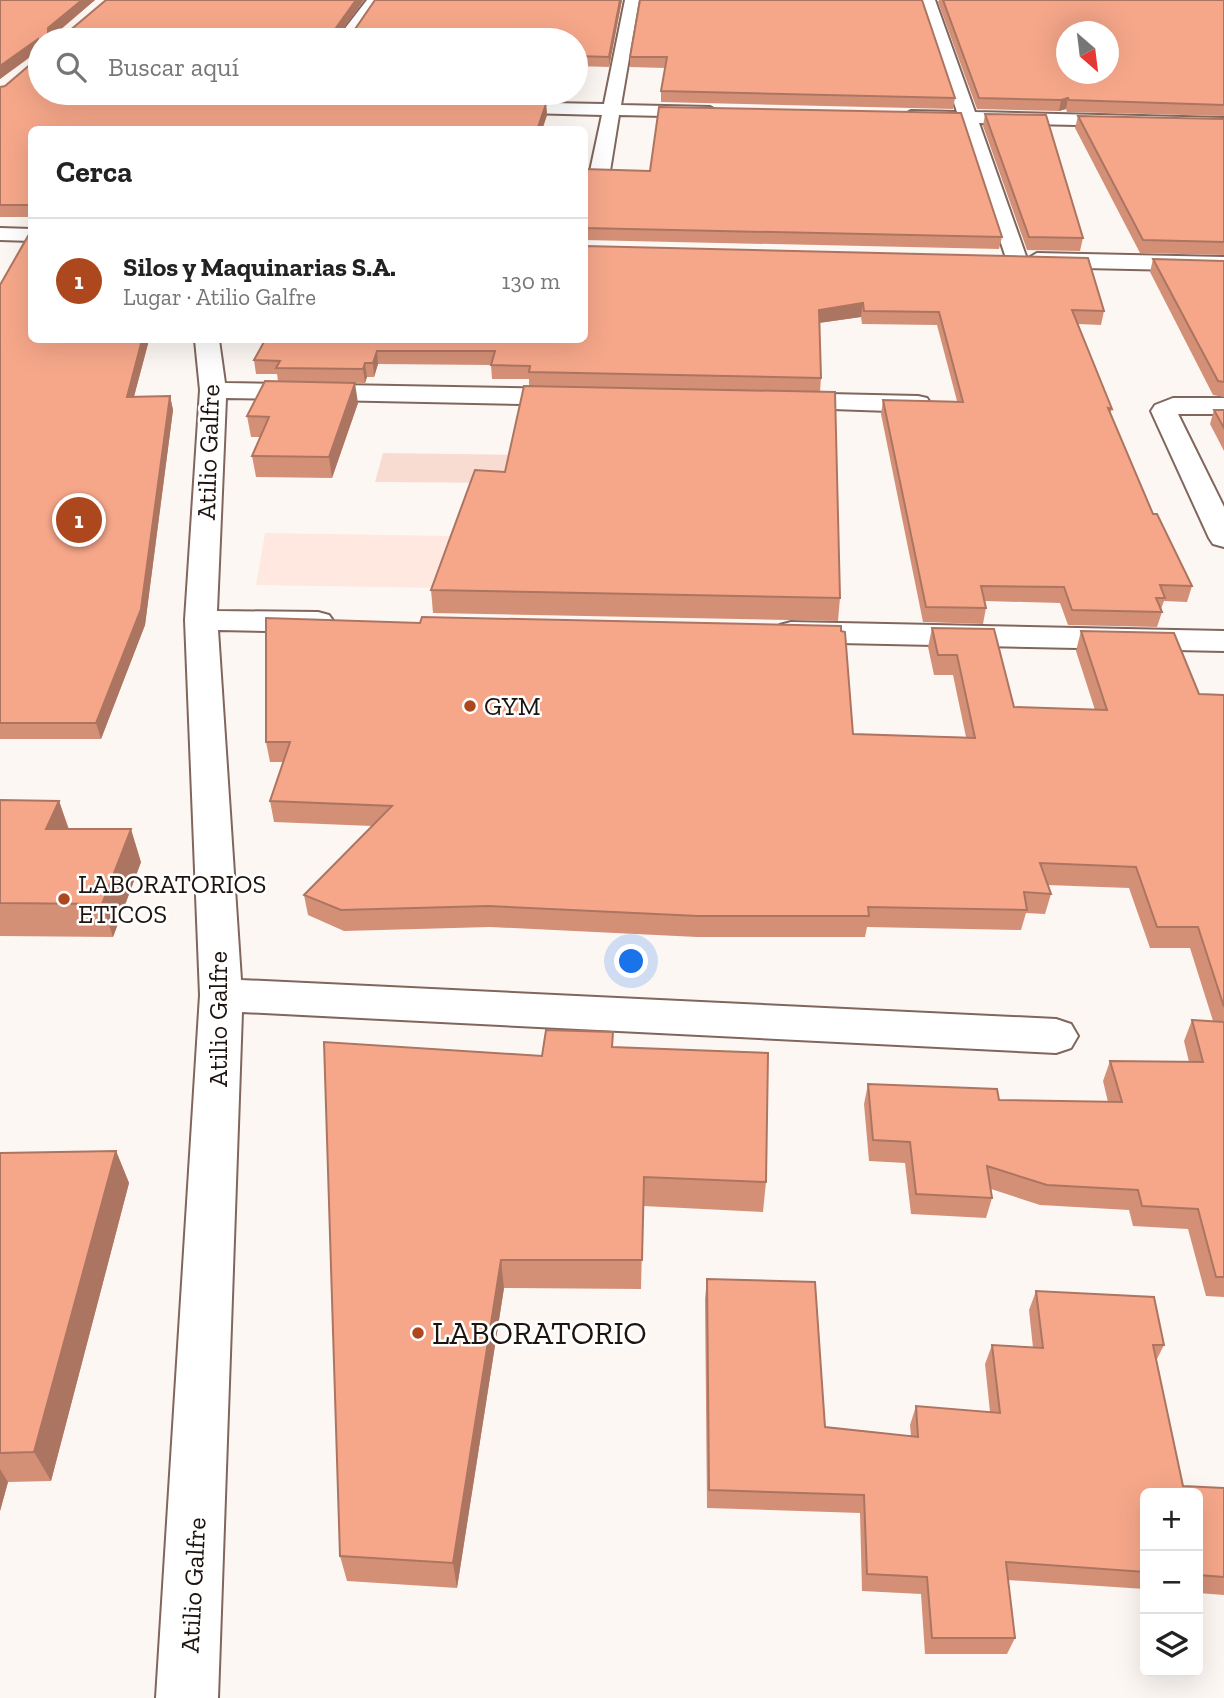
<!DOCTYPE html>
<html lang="es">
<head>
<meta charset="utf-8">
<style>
  body { margin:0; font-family:"Zilla Slab",serif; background:#f2f2f2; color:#222 }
  .controls { position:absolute; right:21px; bottom:21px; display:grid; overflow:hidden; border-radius:10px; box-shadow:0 7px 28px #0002 }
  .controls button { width:63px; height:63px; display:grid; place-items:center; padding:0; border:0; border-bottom:2px solid #e0e0e0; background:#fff; color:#222; font:35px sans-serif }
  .compass { position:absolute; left:1056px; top:21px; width:63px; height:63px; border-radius:50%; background:#fff; box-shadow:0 7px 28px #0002; rotate:152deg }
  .you { position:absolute; left:632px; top:962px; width:24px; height:24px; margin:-18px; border:5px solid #fff; border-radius:50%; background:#1a73e8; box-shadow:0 0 0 10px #1a73e833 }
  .badge { display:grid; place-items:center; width:46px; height:46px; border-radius:50%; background:#ad471d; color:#fff; font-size:23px; font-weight:700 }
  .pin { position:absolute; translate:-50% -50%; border:4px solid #fff; box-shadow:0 2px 7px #0006 }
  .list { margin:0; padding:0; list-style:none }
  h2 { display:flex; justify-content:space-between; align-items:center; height:91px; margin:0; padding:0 28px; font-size:30px }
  h2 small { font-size:23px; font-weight:400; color:#767676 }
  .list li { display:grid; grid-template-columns:46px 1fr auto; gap:21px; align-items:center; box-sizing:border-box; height:126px; padding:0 28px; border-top:2px solid #e0e0e0 }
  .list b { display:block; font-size:26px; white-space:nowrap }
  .list p { margin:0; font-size:23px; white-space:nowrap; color:#767676 }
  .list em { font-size:23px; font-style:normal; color:#767676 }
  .icon { flex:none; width:38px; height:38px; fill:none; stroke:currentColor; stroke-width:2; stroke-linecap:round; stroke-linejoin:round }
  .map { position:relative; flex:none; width:1224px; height:1698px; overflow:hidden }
  .search { position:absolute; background:#fff; box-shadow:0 7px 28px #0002; left:28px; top:28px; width:560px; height:77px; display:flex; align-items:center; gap:18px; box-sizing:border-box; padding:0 24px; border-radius:38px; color:#767676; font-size:26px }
  .panel { position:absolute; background:#fff; box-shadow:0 7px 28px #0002; left:28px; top:126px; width:560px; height:217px; border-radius:10px }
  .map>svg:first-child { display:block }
  .built { fill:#ffe8e0 }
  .green { fill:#f8dcd2 }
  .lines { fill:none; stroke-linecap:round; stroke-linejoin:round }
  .minor-casing { stroke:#80665d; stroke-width:4 }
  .minor { fill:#fff; fill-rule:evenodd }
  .wall { fill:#d49077 }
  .shaded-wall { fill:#ac7561 }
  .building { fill:#f6a78a; stroke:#ac7561; stroke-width:2; fill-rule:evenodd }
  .poi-dot { fill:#ad471d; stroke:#fff; stroke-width:2.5 }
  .labels { text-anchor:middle; stroke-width:5; stroke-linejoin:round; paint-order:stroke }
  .street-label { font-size:26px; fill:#1d130f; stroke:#fff }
  .poi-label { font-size:26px; fill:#1d130f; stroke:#fff; text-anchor:start }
  .near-poi-label { font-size:32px; fill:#1d130f; stroke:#fff; text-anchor:start }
</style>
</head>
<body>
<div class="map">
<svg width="1224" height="1698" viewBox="0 0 1224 1698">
  <rect width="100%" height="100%" fill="#fdf7f4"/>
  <path class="built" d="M265 533 455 536 437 588 256 585Z"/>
  <path class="green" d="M383 453 527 455 523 483 375 482Z"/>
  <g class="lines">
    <g class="minor-casing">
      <g id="minor">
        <path d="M367 0H382L352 40H336Z"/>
        <path d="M625 0H639L621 105 710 107 719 112 710 117 619 115 610 171 600 177 590 171 602 115 494 112 485 107 494 102 604 104Z"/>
        <path d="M921 0H935L975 112 1224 118V128L979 123 1027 259 1037 253 1224 257V271L1037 267 1026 260 1016 266 1008 264 961 123 911 121 902 116 911 111 957 112Z"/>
        <path d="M295 93H312L288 130H269Z"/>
        <path d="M0 228 32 229V241L0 240Z"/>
        <path d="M195 340H219L225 383 573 389 582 392 586 397 582 402 573 405 226 398 217 611 318 612 329 615 334 622 329 629 318 632 218 630 241 980 1056 1019 1071 1024 1078 1036 1071 1048 1056 1053 242 1012 218 1698H156L200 995 185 620 200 390Z"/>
        <path d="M784 393 918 396 927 398 931 404 927 410 918 412 775 407 771 401 775 395Z"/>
        <path d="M1173 398H1224V414H1178L1224 507V547L1213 544 1209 538 1151 411 1155 405Z"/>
        <path d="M791 622 1224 631V651L791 642 780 639 775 632 780 625Z"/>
      </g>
    </g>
    <use href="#minor" class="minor"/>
  </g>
  <g class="wall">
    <path d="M0 0H95L58 32H68L364 0 341 32H353L375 0H622L609 67 576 66V40L40 93H555L552 100 296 94 292 97 294 99 546 104 547 115 542 130H32V217H0V87L5 86 39 57V51L0 79Z"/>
    <path d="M640 0 955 98 953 109 661 102V91L665 68 630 67V57Z"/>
    <path d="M939 0H1224V116L1067 112 1066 109 1059 111 977 109 938 2Z"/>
    <path d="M985 114 1083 238 1080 251 1027 250 983 126Z"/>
    <path d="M1078 116 1224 119V255L1140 253 1075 128Z"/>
    <path d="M584 169 1002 237 999 249 584 240Z"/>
    <path d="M584 246 1104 311 1101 325 1078 324 1112 409 1110 414 1153 514 1192 586 1187 602 1164 601 1161 609 1162 612 1157 627 1068 625 1060 603 985 601 986 608 983 624 923 622 881 414 883 400 957 401 937 325 862 324 861 317 819 323 821 378 820 392 529 386V379H492L491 365 378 364 374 377H367L365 383 278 381 277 374H256L254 360Z"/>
    <path d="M1153 259 1224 261V397L1213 395 1150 272Z"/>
    <path d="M0 285 32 340H149L134 397 170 396 173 410 145 625 101 739H0Z"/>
    <path d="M358 403 332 478 256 477 252 456 260 437H251L247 416Z"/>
    <path d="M1214 410H1224V451L1210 424Z"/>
    <path d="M431 590 840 598 838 621 433 613Z"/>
    <path d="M932 628 1014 707 1095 710 1076 651 1081 631 1199 694 1224 695V1297L1206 1296 1188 1229 1133 1226 1129 1210 1040 1205 991 1189 992 1198 986 1218 911 1214 905 1163 869 1161 864 1104 868 1084 999 1100 1108 1102 1103 1081 1110 1061 1189 1062 1184 1041 1192 1020 1213 1021 1190 948H1150L1129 888 1047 885 1051 894 1045 914 1026 913 1021 930 867 927 865 937H697L490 927 344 931 308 915 304 895 372 826 274 822 270 801 283 762H270L266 742 853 734 966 737 953 675H934L928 647Z"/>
    <path d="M0 800 59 801 69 829 141 862 113 937 0 936Z"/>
    <path d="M613 1032V1047L766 1182 763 1212 643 1206 641 1289 504 1288 457 1588 347 1581 340 1556 542 1056Z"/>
    <path d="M116 1151 129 1183 51 1481 8 1482 0 1511V1153Z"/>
    <path d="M707 1279 825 1427 911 1436 910 1425 916 1406 990 1412 985 1364 992 1345 1033 1348 1029 1310 1036 1291 1164 1345 1156 1361 1183 1486 1224 1488V1595L1198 1593V1493H1145V1589L1008 1580 1015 1638 1007 1654H925L921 1594 862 1591 860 1513 707 1508 705 1299Z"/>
  </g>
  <g class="shaded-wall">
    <path d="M82 0H95L50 38 48 32V28Z"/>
    <path d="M356 0H364L335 40 333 32Z"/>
    <path d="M620 0H622L609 67V57Z"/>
    <path d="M38 39 40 49 0 79V66Z"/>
    <path d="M283 93H296V94L285 103Z"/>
    <path d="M1068 98 1066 109 1059 111 1061 100Z"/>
    <path d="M546 104 547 115 542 130H537Z"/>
    <path d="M863 303 861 317 818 323 819 310Z"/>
    <path d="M142 340H149L130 411 127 397Z"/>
    <path d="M377 351 378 364 374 377 373 363Z"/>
    <path d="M365 363 367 377 365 383 363 369Z"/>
    <path d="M355 383 358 403 332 478 329 457Z"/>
    <path d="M170 396 173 410 145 625 101 739 96 723Z"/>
    <path d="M59 801 70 834 46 829Z"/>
    <path d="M131 829 141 862 113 937 102 904Z"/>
    <path d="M116 1151 129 1183 51 1481 34 1452Z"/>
    <path d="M501 1260 504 1288 457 1588 453 1563Z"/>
    <path d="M0 1469 8 1482 0 1511Z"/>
  </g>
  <g class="building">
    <path d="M0 0H82L48 28V32H68L106 0H356L333 32H353L375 0H620L609 57 576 56V40H40V93H284L294 99 546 104 537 130H32V205H0V87L5 86 39 57 38 39 0 66Z"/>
    <path d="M640 0H922L955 98 661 91 667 57H630Z"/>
    <path d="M943 0H1224V105L1069 100 1068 98 1061 100 979 98ZM1067 32H1109V74H1067Z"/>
    <path d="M659 107 961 113 1002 237 584 228V169L650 171Z"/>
    <path d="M985 114 1046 115 1083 238 1029 237Z"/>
    <path d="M1078 116 1224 119V242L1143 240Z"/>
    <path d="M32 229V340H142L127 397 170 396 141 609 96 723H0V285Z"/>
    <path d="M584 246 1088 258 1104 311 1072 310 1112 409 1108 408 1153 514H1157L1192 586 1160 585 1165 598H1156L1162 612 1072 610 1064 587 981 586 986 608 926 607 883 400 963 402 939 312 864 311 863 303 819 310 821 378 529 372 530 366 491 365 495 351H377L373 363H365L363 369 276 368 280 361 254 360 265 340H584Z"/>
    <path d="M1153 259 1224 261V382L1218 381Z"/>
    <path d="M265 381 355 383 329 457 252 456 269 417 247 416Z"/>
    <path d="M524 386 835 392 840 598 431 590 475 470 505 472Z"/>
    <path d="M1214 410H1224V428Z"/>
    <path d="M422 617 841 626V631L845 632 853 734 975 738 957 655H938L932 628 994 629 1014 707 1107 710 1081 631 1174 633 1199 694 1224 695V1007L1198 927H1157L1136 867 1040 863 1051 894 1024 892 1027 910 868 907 869 916H698L488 906 341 910 304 895 392 806 270 801 290 742H266V618L420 623Z"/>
    <path d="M0 800 59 801 46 829H131L102 904 0 903Z"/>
    <path d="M1192 1020 1224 1022V1277H1216L1198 1209 1142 1206 1138 1190 1047 1185 987 1166 992 1198 916 1194 910 1142 873 1140 868 1084 997 1089 999 1100 1122 1102 1110 1061 1203 1062Z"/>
    <path d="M546 1030 613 1032 612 1047 768 1053 766 1182 644 1177 642 1260H501L453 1563 340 1556 324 1042 542 1056Z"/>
    <path d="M116 1151 34 1452 0 1453V1153Z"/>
    <path d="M707 1279 815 1282 825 1427 918 1437 916 1406 1000 1413 992 1345 1043 1348 1036 1291 1154 1297 1164 1345H1153L1183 1486 1224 1488V1577L1198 1575V1493H1145V1572L1006 1562 1015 1638H932L927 1577 867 1574 864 1495 709 1490Z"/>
  </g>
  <g class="poi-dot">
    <circle cx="470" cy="706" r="7"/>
    <circle cx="64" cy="899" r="7"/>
    <circle cx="418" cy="1333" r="7"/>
  </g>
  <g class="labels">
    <g class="street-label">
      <text transform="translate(208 452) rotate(-88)" y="9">Atilio Galfre</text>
      <text transform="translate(218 1019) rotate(-90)" y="9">Atilio Galfre</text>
      <text transform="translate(193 1585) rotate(-87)" y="9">Atilio Galfre</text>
    </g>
    <g class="poi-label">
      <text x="484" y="715">GYM</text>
      <text x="78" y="893">LABORATORIOS<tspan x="78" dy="30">ETICOS</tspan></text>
    </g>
    <g class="near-poi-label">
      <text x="432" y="1344">LABORATORIO</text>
    </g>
  </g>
</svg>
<div class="controls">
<button>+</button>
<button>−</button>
<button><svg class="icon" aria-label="layers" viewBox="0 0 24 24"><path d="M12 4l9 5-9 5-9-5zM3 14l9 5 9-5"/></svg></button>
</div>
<svg class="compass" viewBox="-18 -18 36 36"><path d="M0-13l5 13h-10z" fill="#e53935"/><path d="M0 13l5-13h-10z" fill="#767676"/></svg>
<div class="you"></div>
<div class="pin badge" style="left:79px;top:520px">1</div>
<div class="search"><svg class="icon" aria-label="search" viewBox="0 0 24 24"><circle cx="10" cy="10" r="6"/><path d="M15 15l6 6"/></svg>Buscar aquí</div>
<section class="panel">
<h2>Cerca<small></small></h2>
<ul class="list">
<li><span class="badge">1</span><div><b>Silos y Maquinarias S.A.</b><p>Lugar · Atilio Galfre</p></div><em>130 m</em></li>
</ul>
</section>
</div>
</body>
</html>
